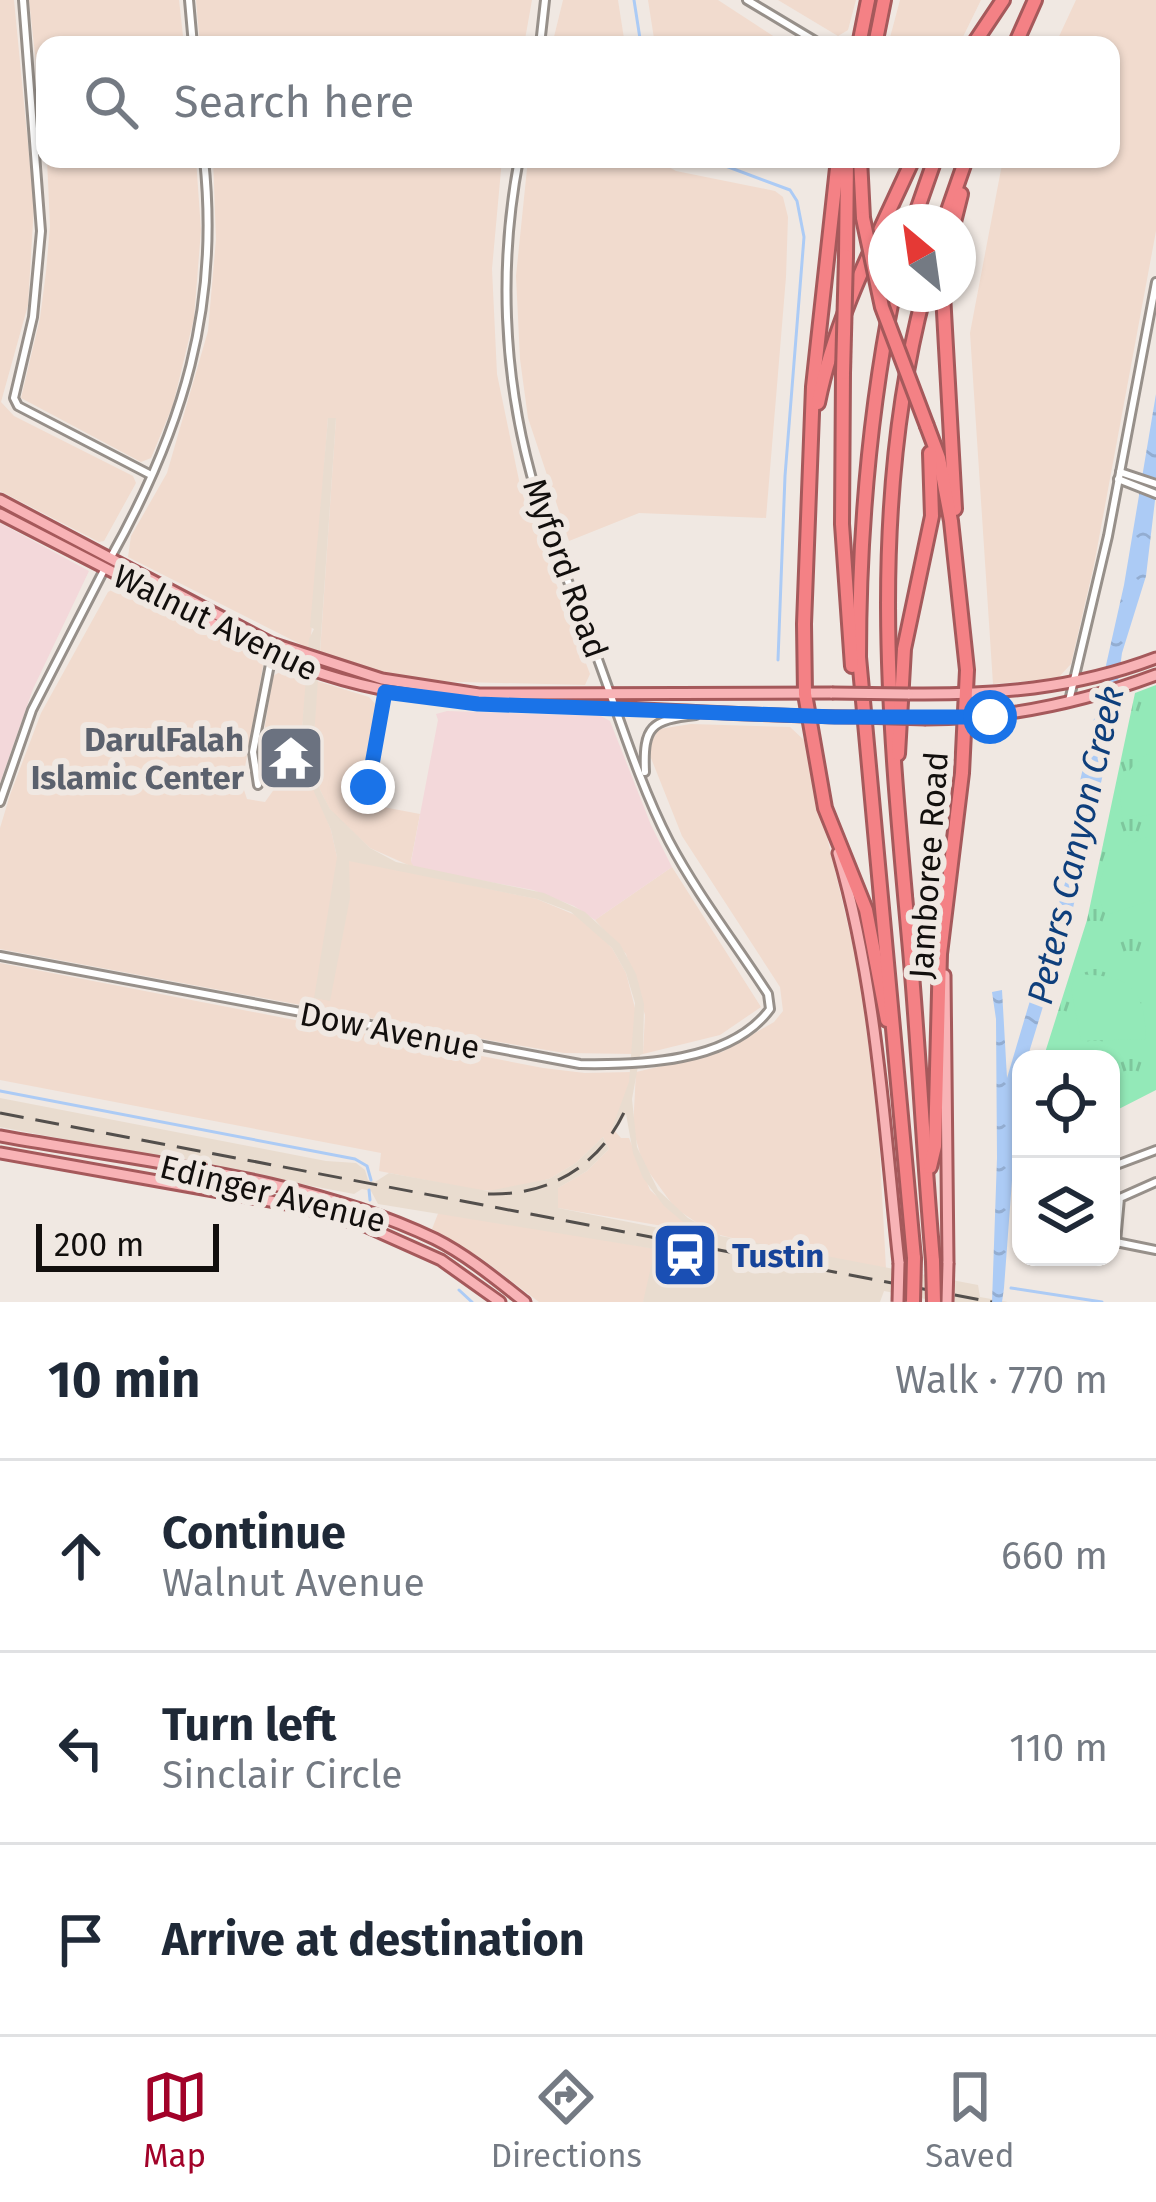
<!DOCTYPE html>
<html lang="en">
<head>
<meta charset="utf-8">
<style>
  body { margin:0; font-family:"Fira Sans",sans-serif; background:#f6f6f7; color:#1f2937 }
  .controls { position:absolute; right:36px; bottom:36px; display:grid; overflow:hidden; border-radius:24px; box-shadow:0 3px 9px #0004 }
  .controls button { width:108px; height:108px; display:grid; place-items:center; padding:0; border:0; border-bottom:3px solid #e0e1e3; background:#fff; color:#1f2937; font:60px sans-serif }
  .compass { position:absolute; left:868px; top:204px; width:108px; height:108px; border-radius:50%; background:#fff; box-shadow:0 3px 9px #0004; rotate:331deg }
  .scale { position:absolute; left:36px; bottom:30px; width:183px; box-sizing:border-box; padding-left:12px; border:6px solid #120f0d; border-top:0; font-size:33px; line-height:42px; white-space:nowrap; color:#120f0d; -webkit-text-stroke:9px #f0e8e2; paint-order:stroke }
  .stop { position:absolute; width:36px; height:36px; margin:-27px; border:9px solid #1a73e8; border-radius:50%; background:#fff }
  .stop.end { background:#1a73e8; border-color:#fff; box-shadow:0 3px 12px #0008 }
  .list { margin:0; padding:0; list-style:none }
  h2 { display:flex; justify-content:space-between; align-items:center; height:156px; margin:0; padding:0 48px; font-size:51px }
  h2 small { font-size:39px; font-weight:400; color:#747a83 }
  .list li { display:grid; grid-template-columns:78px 1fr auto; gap:36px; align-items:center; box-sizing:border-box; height:192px; padding:0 48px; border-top:3px solid #e0e1e3 }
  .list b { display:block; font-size:45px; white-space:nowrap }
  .list p { margin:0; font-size:39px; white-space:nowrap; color:#747a83 }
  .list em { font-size:39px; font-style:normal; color:#747a83 }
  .icon { flex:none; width:66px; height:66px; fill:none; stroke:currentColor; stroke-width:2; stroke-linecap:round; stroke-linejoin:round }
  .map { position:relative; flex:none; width:1156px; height:1302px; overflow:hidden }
  .search { position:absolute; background:#fff; box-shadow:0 3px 9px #0004; left:36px; right:36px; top:36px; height:132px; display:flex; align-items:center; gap:30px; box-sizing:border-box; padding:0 42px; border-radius:24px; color:#747a83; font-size:45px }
  .sheet { height:732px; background:#fff }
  nav { display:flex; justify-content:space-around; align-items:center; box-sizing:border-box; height:168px; border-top:3px solid #e0e1e3; background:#fff; font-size:33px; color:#747a83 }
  nav a { display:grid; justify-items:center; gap:6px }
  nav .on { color:#a20229 }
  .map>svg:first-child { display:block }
  .commercial { fill:#f1dbce }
  .industrial { fill:#f3d8da }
  .built { fill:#e9dccf }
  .grass { fill:url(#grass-tufts) }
  .pitch { fill:#93e9b8 }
  .water { fill:url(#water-ripples) }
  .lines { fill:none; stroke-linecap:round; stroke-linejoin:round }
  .stream { stroke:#accbf5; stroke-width:3 }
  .minor-casing { stroke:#97908a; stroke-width:12 }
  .major-casing { stroke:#a5595b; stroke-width:15 }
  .highway-casing { stroke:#a5595b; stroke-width:18 }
  .minor { stroke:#fff; stroke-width:6 }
  .major { stroke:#f8b3b6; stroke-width:9 }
  .highway { stroke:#f48185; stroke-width:12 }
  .rail { stroke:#534f4c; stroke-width:3; stroke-dasharray:24 12; stroke-linecap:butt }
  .major-bridge-casing { stroke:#a5595b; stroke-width:15; stroke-linecap:butt }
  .highway-bridge-casing { stroke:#a5595b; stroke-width:18; stroke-linecap:butt }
  .major-bridge { stroke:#f8b3b6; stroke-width:9 }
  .highway-bridge { stroke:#f48185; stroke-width:12 }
  .route { stroke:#1a73e8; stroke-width:15 }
  .labels { text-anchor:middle; stroke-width:12; stroke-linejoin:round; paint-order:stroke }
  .street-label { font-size:33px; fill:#120f0d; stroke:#f0e8e2 }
  .worship-label { font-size:33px; font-weight:bold; fill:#5b616d; stroke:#f0e8e2; text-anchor:end }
  .transit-label { font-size:33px; font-weight:bold; fill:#164399; stroke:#f0e8e2; text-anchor:start }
  .water-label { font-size:36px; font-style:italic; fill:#0e3f7c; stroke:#f0e8e2 }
</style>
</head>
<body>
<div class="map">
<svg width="1156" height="1302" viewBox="0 0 1156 1302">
  <defs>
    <pattern id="grass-tufts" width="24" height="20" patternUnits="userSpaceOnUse" patternTransform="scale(3)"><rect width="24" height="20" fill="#93e9b8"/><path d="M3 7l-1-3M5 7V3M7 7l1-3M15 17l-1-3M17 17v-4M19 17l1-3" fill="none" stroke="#7ec79d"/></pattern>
    <pattern id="water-ripples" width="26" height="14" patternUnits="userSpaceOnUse" patternTransform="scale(3)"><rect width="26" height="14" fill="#accbf5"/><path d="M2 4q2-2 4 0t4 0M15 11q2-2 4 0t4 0" fill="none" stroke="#93add1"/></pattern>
  </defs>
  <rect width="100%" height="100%" fill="#f0e8e2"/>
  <g class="commercial">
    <path d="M0 0H14L34 206 28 305 1 402 14 416 133 476 136 483 104 541 99 542 0 491Z"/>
    <path d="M29 0H179L184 45H45V145Z"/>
    <path d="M196 0H532L524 45H200Z"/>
    <path d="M563 0H618L625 45H552Z"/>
    <path d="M648 0H718L787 45H655Z"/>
    <path d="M778 0H856L848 30 838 36Z"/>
    <path d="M900 0H981L959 45H888Z"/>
    <path d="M1076 0H1156V231L1094 565 1071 664 1058 678 993 684 970 333 1003 159H1111V45H1055Z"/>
    <path d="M47 159H196L201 230 194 318 173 405 151 458 141 462 21 398 40 318 46 272 50 226Z"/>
    <path d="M213 159H502L492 269 497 374 521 490 590 674 585 685 425 681 377 671 320 653 336 418H328L310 649 128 557 131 536 167 473 208 331 216 239Z"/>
    <path d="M528 159H655L676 171 775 191 783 197 788 217 786 277 766 518 639 513 569 541 528 418 520 359 516 276Z"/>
    <path d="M119 586 261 660 263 666 242 784 247 799 265 802 275 788 273 778 262 764 261 750 273 676 285 669 307 678 301 740 304 761 331 830 337 857 537 899 580 917 612 948 626 973 636 1012 634 1054 564 1053 499 1042 0 949V828L10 795 41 713 108 592Z"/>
    <path d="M317 681 369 697 377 706 367 762 352 782 353 791 362 801 376 799 378 806 420 814 411 861 415 868 370 848 330 810 320 790 313 751Z"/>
    <path d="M691 724 790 727 804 740 861 980 879 1138 886 1269 768 1247 712 1233 675 1208 643 1164 633 1129 636 1072 722 1052 774 1022 783 1011 780 987 682 836 649 753V745L659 729Z"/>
    <path d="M672 867 761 1007 720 1035 643 1054 645 1015 626 954 595 920Z"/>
    <path d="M0 963 543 1068 585 1073 631 1072 627 1094 612 1128 621 1138H629L650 1190 689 1226 686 1230 558 1208V1188L587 1171 609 1149 603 1137 576 1163 549 1179 500 1191 477 1190 379 1171 381 1153 0 1080Z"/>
    <path d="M439 1211 656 1249 647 1293 643 1302H539L481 1258 432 1229Z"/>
  </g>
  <g class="industrial">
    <path d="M0 523 89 571 33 689 0 783Z"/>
    <path d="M447 711 601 716 610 721 651 825 672 867 595 920 574 906 533 890 415 868 411 862 438 720 436 714Z"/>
  </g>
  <path class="built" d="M328 418H336L313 752 320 790 330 809 370 848 396 862 544 893 585 912 620 944 636 974 644 1004 643 1054 640 1055 632 1099 637 1147 658 1190 688 1218 721 1236 978 1285 980 1297 1008 1302H941L884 1291 880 1302H643L655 1249 378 1204 371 1191 362 1189 354 1194 0 1127V1098L326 1161 356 1163 365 1170 368 1180 375 1182 389 1173 488 1191 549 1179 576 1163 603 1137 609 1149 587 1171 558 1188V1208L684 1233 689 1227 664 1206 643 1178 633 1153 626 1114 615 1132 612 1128 629 1082 635 1003 626 973 612 948 571 912 537 899 349 861 350 898 330 1001 314 998 337 857 331 830 308 778 301 741 309 639 314 629 310 627Z"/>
  <path class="grass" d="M1156 685V1090L1111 1113V1059H1043L1087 920 1135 693Z"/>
  <g class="pitch">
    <path d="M1156 750V813L1123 820C1116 787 1125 764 1156 750Z"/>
    <path d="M1146 837 1156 873V899L1106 915C1085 880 1114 848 1146 837Z"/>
    <path d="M1076 974C1129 976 1144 984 1146 1039L1081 1041 1071 988Z"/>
  </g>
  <path class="water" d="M1156 394V492L1146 576 1122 653 1109 747 1073 908 1027 1059H1021L1004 1288 1002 1302H992L997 1158 996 1019 992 992 1002 990 1007 1078 1073 856 1076 799 1124 585Z"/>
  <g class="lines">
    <g class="stream">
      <path d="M634 0 641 45"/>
      <path d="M707 159 790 190 797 201 804 237 785 476 778 660"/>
      <path d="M0 1091 355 1159 367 1166 371 1180"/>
      <path d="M369 1190 370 1200"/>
      <path d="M1011 1288 1102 1302"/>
      <path d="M459 1290 472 1302"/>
    </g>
    <g class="minor-casing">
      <g id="minor">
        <path d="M23 0 41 231 33 317 14 398 18 406 151 475"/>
        <path d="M189 0 193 45"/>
        <path d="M747 0 822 45"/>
        <path d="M540 45 545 0"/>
        <path d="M1120 472 1156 484"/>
        <path d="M1118 479 1156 494"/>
        <path d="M111 557C183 428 220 307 204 159"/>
        <path d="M1069 701 1108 536 1156 282"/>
        <path d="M645 772C643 726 651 720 696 715"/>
        <path d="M258 785 253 752 272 654"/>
        <path d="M368 787 385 692"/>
        <path d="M0 802 32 710 105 568"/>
        <path d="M0 956 580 1064C639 1065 730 1063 770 1009L768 994C735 943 697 894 669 841 639 783 619 716 596 654 574 594 548 536 531 475 503 372 499 263 519 159"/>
        <path d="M1111 1167 1156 1150"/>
        <path d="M1111 1241 1156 1250"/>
        <path d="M1116 1242 1120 1198 1156 1182"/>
      </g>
    </g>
    <g class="major-casing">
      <g id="major">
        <path d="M0 500 271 643 382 679 479 694 832 693"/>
        <path d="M0 514 272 654C384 706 501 703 621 708 700 711 780 717 859 717"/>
        <path d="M908 694C995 695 1074 689 1156 658"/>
        <path d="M926 719C1006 719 1081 703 1156 675"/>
        <path d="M838 853C877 987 884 1125 899 1263"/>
        <path d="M945 975 948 1263"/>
        <path d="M0 1136C142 1162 304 1176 435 1239 467 1255 497 1280 525 1302"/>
        <path d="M0 1153 298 1206 365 1226 441 1260 500 1302"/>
      </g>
    </g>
    <g class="highway-casing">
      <g id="highway">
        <path d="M859 45 868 0"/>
        <path d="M875 45 884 0"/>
        <path d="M973 45 1003 0"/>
        <path d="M1015 45 1035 0"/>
        <path d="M838 159 813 387 804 624 805 694 825 808 866 910 887 1020"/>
        <path d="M860 159 863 218"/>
        <path d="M913 222 935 159"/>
        <path d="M944 222 966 159"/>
        <path d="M954 222 961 194"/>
        <path d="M846 256 847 159"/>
        <path d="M893 294C869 415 859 534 859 657L914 1258"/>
        <path d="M924 294C867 511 890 730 910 950 919 1053 924 1157 933 1261"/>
        <path d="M943 294 955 509"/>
        <path d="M843 373 842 524 852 666"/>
        <path d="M818 403C835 318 877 238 913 159"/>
        <path d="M927 426 939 458 951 521 967 670 962 773 940 954 935 1146 930 1167"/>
        <path d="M898 754 904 649 932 516 930 453"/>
      </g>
    </g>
    <use href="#minor" class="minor"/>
    <use href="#major" class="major"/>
    <use href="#highway" class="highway"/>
    <g class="rail">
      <path d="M0 1113 992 1302"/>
      <path d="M488 1194C550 1196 601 1165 626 1108"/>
    </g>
    <g class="major-bridge-casing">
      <g id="major-bridge">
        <path d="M832 693 908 694"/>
        <path d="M859 717 926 719"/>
        <path d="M898 1302 899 1263"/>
        <path d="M947 1302 948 1263"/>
      </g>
    </g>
    <g class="highway-bridge-casing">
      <g id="highway-bridge">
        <path d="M863 218 882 307 927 426"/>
        <path d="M843 373 846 256"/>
        <path d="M933 1261 934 1302"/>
        <path d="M913 1302 914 1258"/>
      </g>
    </g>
    <use href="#major-bridge" class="major-bridge"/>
    <use href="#highway-bridge" class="highway-bridge"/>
  </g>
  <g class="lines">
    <path class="route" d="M368 787 385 692 478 704 835 717H990"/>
  </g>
  <defs>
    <g id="temple-square" transform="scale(3.45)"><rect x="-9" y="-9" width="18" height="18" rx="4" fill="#6b7280" stroke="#f0e8e2"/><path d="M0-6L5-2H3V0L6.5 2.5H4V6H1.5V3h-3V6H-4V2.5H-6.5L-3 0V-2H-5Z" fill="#fff"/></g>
    <g id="station-square" transform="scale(3.45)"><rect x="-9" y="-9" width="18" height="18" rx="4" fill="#1a4fb4" stroke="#f0e8e2"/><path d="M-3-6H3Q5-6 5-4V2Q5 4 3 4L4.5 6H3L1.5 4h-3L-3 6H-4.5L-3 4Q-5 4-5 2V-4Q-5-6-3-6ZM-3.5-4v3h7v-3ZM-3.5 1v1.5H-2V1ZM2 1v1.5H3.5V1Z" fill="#fff"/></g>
  </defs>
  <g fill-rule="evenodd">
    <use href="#temple-square" x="291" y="758"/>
    <use href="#station-square" x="685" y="1255"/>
  </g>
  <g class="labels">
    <g class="street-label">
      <text transform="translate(566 568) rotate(70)" y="12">Myford Road</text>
      <text transform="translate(216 622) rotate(26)" y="12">Walnut Avenue</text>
      <text transform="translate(928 865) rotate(-86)" y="12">Jamboree Road</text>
      <text transform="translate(390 1030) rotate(11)" y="12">Dow Avenue</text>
      <text transform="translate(273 1193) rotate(14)" y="12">Edinger Avenue</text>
    </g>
    <g class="worship-label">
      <text x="244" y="751">DarulFalah<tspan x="244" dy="38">Islamic Center</tspan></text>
    </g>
    <g class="transit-label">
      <text x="732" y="1267">Tustin</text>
    </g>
    <g class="water-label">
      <text transform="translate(1075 845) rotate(-77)" y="13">Peters Canyon Creek</text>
    </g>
  </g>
</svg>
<div class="controls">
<button><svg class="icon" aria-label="locate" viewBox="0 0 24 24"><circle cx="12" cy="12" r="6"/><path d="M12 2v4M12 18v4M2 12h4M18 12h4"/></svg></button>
<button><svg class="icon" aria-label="layers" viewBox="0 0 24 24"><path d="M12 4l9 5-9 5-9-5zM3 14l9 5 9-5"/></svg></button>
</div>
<svg class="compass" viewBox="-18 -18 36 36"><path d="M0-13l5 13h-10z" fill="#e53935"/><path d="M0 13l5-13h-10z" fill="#747a83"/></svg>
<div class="scale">200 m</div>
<div class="stop" style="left:990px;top:717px"></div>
<div class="stop end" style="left:368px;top:787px"></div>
<div class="search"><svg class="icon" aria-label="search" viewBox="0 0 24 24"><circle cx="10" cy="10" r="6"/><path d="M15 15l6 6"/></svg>Search here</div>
</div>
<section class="sheet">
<h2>10 min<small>Walk · 770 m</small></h2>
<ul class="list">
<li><svg class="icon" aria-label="ahead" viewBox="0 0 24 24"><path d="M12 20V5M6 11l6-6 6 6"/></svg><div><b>Continue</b><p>Walnut Avenue</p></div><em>660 m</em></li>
<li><svg class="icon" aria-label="left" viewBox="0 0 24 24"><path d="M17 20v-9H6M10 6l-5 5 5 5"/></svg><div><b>Turn left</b><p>Sinclair Circle</p></div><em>110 m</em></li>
<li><svg class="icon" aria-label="arrive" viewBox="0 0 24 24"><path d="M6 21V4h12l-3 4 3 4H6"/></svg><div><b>Arrive at destination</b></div></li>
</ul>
</section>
<nav>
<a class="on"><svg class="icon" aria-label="map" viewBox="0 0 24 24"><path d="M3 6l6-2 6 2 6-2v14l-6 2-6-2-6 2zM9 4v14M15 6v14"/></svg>Map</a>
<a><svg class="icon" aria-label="directions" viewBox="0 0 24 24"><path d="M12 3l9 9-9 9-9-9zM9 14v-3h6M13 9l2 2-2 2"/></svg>Directions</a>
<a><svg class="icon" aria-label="saved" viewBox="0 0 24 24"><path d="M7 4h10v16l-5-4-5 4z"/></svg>Saved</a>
</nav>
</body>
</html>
